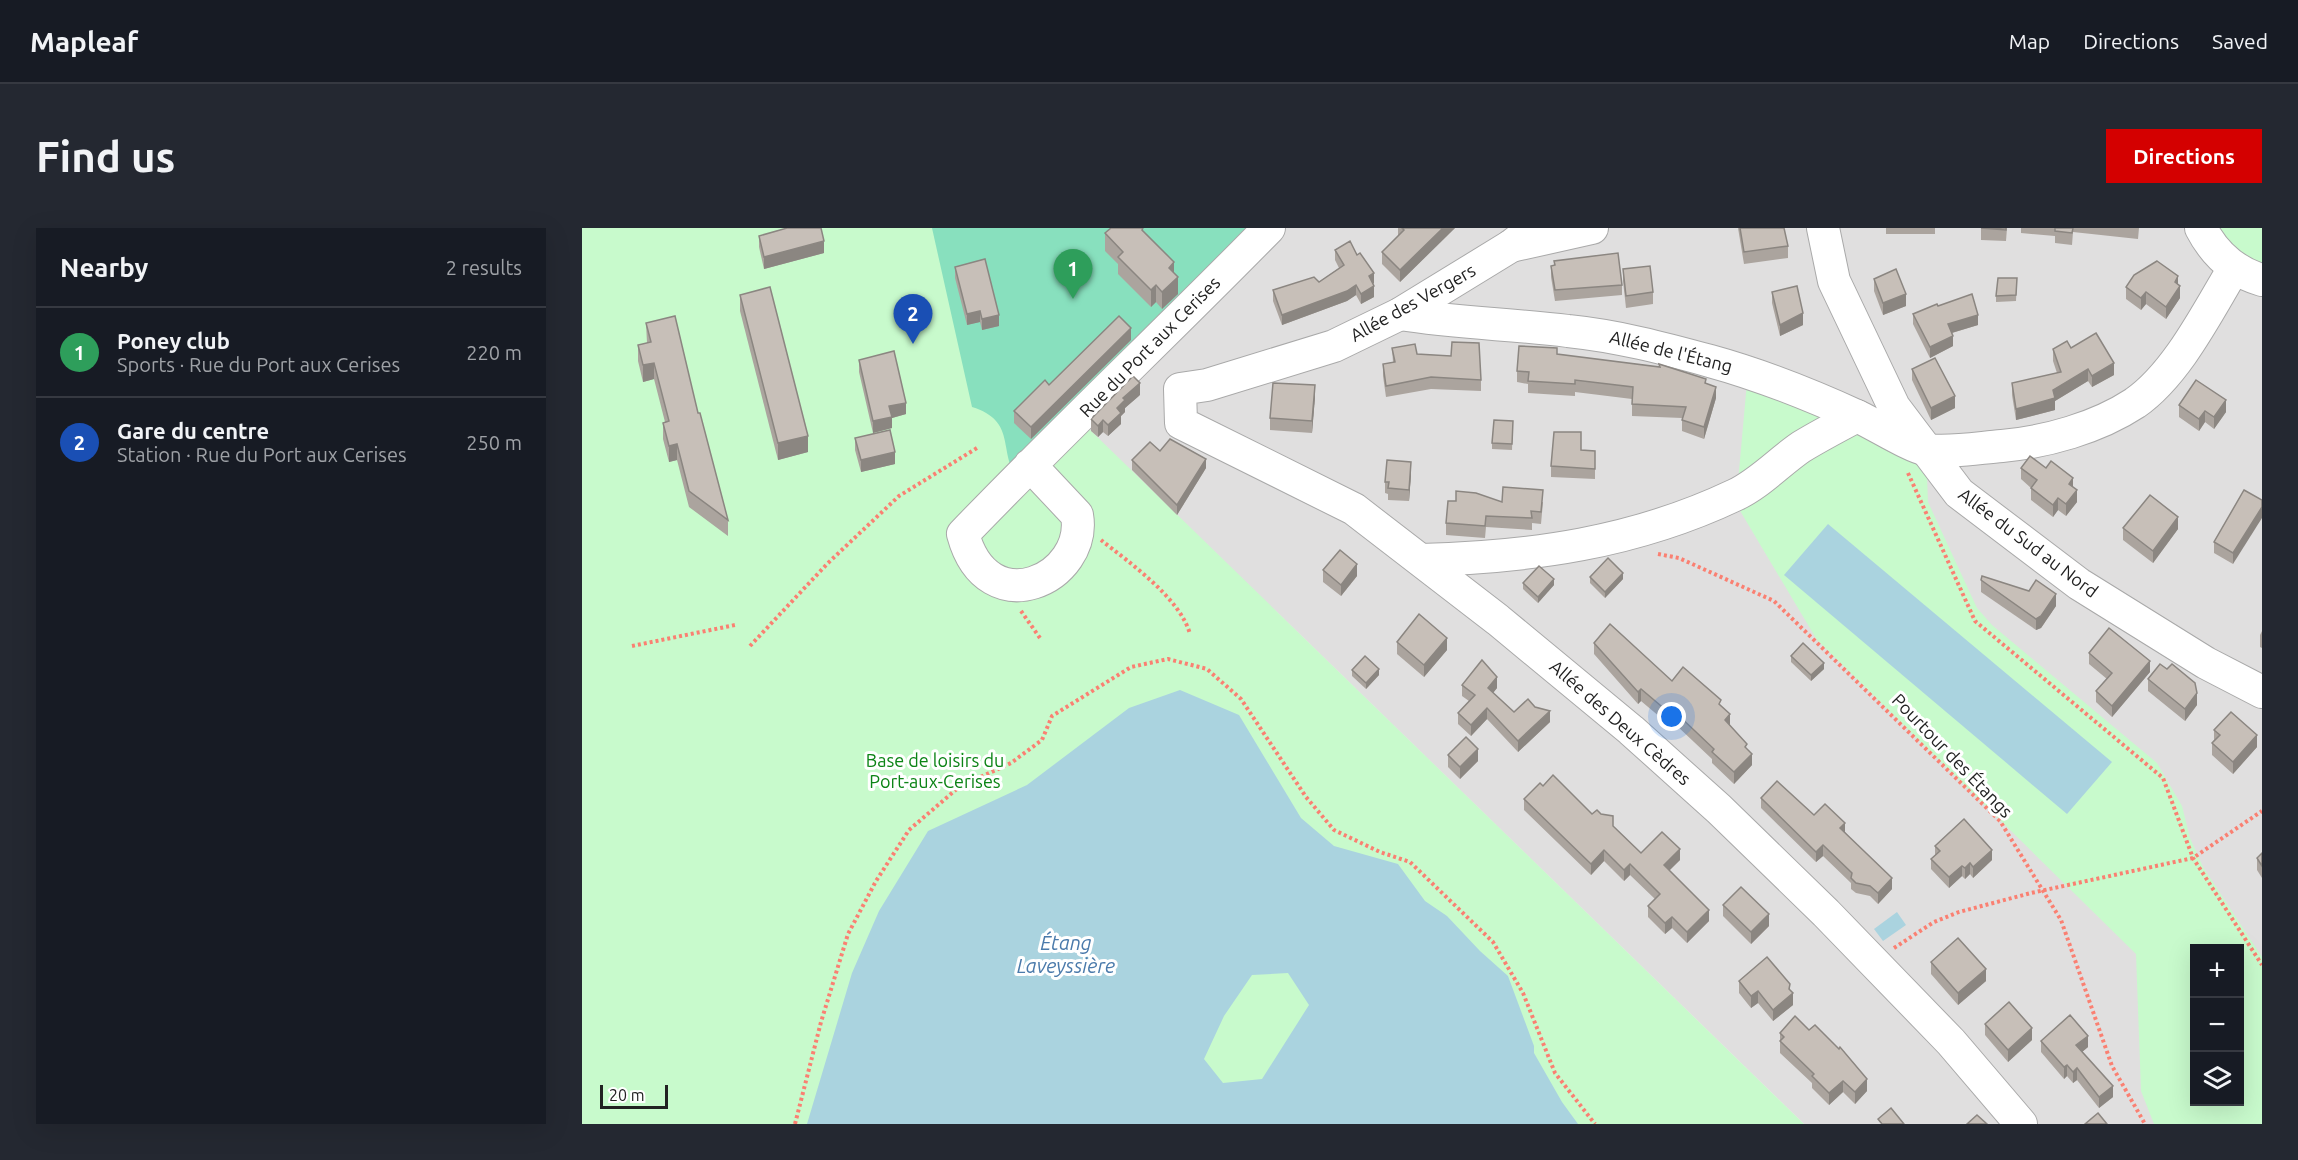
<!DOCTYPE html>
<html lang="en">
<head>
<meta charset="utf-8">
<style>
  body { margin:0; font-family:Ubuntu,sans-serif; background:#242831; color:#f1f3f6 }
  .controls { position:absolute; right:18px; bottom:18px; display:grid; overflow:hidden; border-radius:0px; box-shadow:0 6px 24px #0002 }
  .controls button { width:54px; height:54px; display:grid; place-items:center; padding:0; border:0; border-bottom:2px solid #363941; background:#171b24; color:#f1f3f6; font:30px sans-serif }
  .scale { position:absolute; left:18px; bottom:15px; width:68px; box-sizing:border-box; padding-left:6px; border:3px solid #222; border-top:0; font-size:16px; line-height:21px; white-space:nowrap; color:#222; -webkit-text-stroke:4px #fff; paint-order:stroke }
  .you { position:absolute; left:1090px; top:489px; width:21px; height:21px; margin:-15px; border:4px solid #fff; border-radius:50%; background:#1a73e8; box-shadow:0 0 0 9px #1a73e833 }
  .badge { display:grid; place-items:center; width:39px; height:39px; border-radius:50%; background:#d40000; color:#fff; font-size:20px; font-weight:700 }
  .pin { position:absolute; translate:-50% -50px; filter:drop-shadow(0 2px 3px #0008) }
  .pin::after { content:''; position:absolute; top:32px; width:21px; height:18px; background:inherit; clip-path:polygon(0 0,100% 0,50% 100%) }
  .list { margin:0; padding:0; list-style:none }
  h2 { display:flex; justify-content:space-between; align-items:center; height:78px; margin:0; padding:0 24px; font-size:26px }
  h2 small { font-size:20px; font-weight:400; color:#9ea1a6 }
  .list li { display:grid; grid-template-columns:39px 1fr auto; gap:18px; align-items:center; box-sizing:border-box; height:90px; padding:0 24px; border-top:2px solid #363941 }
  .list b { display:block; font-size:22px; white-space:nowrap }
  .list p { margin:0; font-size:20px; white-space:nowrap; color:#9ea1a6 }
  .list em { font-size:20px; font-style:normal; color:#9ea1a6 }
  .icon { flex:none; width:33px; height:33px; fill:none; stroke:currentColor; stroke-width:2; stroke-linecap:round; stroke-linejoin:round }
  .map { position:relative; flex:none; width:1680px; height:896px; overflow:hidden; border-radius:0px }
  header { display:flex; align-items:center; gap:36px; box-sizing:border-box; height:84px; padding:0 30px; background:#171b24; border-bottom:2px solid #363941 }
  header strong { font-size:28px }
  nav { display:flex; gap:33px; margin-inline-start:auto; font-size:21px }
  .intro { display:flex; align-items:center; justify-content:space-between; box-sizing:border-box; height:144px; padding:0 36px }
  h1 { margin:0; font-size:42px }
  .button { padding:15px 27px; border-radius:0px; background:#d40000; color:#fff; font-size:21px; font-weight:700 }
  main { display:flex; gap:36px; padding:0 36px }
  aside { flex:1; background:#171b24; border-radius:0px; box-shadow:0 6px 24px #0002 }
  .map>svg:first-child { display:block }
  .residential { fill:#e0dfdf; fill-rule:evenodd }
  .park { fill:#c8facc; fill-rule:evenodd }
  .pitch { fill:#88e0be }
  .water { fill:#aad3df; fill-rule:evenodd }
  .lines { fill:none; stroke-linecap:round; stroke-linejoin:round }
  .minor-casing { stroke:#a9a9a9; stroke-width:34 }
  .path { stroke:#fa8072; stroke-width:4; stroke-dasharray:3 3; stroke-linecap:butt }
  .minor { stroke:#fff; stroke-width:32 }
  .wall { fill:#aba49e }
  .shaded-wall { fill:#8b8681 }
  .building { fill:#c7bfb8; stroke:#8b8681; stroke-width:1.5 }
  .labels { text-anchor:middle; stroke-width:6; stroke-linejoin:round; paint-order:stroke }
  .street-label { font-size:18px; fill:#222; stroke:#fff }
  .park-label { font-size:18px; fill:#0c8416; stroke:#fff }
  .water-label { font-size:20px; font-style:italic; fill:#4a7aab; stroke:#fff }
</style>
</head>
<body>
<header>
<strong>Mapleaf</strong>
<nav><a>Map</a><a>Directions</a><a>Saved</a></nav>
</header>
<div class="intro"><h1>Find us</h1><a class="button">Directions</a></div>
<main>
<aside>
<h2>Nearby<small>2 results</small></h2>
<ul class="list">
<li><span class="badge" style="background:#2e9e5b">1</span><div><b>Poney club</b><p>Sports · Rue du Port aux Cerises</p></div><em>220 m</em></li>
<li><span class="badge" style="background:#1a4fb4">2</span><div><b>Gare du centre</b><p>Station · Rue du Port aux Cerises</p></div><em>250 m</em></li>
</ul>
</aside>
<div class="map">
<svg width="1680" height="896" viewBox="0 0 1680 896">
  <rect width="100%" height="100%" fill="#f2efe9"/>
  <path class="residential" d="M688 0H1680V896H1222L696 385 483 203ZM1612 720H1658V874H1612Z"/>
  <g class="park">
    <path d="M0 0H663L505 199 1222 896H0Z"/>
    <path d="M1631 0H1680V41L1668 36Z"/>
    <path d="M1166 143 1344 222 1346 274 1395 380 1410 397 1575 535 1600 578 1608 610 1621 639 1680 729V896H1572L1559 863 1554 726 1235 412 1154 276ZM1612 720H1658V874H1612Z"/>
  </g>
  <path class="pitch" d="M350 0H687L435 250C416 223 435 193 390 179Z"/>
  <g class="water">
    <path d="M1246 296 1530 534 1485 586 1202 347Z"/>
    <path d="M598 462 657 487 719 590 752 618 816 636 843 673 865 688 898 723 926 748 952 818V825L980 874 996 896H225L270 745 297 683 346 603 445 557 547 480ZM706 745 727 777 680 851 641 855 622 831 642 788 670 747Z"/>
    <path d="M1315 684 1324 697 1301 713 1292 701Z"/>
  </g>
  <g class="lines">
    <g class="minor-casing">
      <g id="minor">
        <path d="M952 0 929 18 818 86 752 118 625 157 598 161 599 195 772 281 916 392 1049 502 1137 581 1244 685 1369 814 1439 896"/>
        <path d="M1241 0 1252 53 1312 179 1377 265 1497 356 1624 435 1680 464"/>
        <path d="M1619 0C1632 25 1652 44 1680 52"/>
        <path d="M929 18 1010 0"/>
        <path d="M818 86C874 95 930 96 986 103 1035 108 1081 120 1128 133 1179 147 1229 167 1277 189 1294 197 1329 219 1345 222 1368 225 1396 220 1420 218 1464 214 1515 200 1553 175 1595 146 1626 83 1652 40"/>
        <path d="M448 237 495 287C506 350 406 398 381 306 481 202 586 103 687 0"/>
        <path d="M839 332C949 329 1052 315 1153 267 1177 256 1197 234 1219 219 1237 208 1256 198 1275 188"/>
      </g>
    </g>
    <g class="path">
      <path d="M1326 245 1393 393 1581 550 1611 630 1680 737"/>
      <path d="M519 312C548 335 598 370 608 406"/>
      <path d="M1076 326 1097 330 1192 373 1418 593 1479 692 1530 838 1563 896"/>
      <path d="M439 383 458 410"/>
      <path d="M50 418 153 397"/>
      <path d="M168 418 246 335 317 268 395 220"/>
      <path d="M1312 720 1352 694 1377 684 1449 665 1611 630 1680 583"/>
      <path d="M213 896 239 794 266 706 294 653 327 602 377 559 429 535 460 512 470 488 549 439 586 431 625 441 659 471 724 569 752 602 798 624 828 634 911 714 941 765 973 845 1013 896"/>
    </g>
    <use href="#minor" class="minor"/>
  </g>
  <g class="wall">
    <path d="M816 0H873L818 54 800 36V24L816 8Z"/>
    <path d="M1156 0H1202L1206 18V30L1162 36Z"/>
    <rect x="1304" y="0" width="49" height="6"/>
    <path d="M1399 0H1425L1424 13 1399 12Z"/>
    <path d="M1439 0H1557L1556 11 1491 4 1490 17 1473 15V8L1439 5Z"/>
    <path d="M561 3 592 45 596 66 580 81 574 74 569 79 536 46V36L523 23V5Z"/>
    <path d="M177 8 242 25 182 41 177 19Z"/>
    <path d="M753 22 792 55 791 56 792 69 779 76 774 67 765 73 700 97 691 73V62L737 54 757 40 753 32Z"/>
    <path d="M972 33 1040 57V67L973 73 969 49V38L972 37Z"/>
    <path d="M373 39 417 98 400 102 398 94 385 97 373 50Z"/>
    <path d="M1041 41 1071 64V76L1044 80 1041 53Z"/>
    <path d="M1435 50 1434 73 1414 74V68Z"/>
    <path d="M1292 51 1324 78 1301 87 1292 63Z"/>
    <path d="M1596 57 1598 70 1584 91 1564 76 1559 82 1544 71V59Z"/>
    <path d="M1190 64 1221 97 1198 108 1190 75Z"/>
    <path d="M158 67 226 224 196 232 158 83Z"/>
    <path d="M1356 78 1396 97 1370 105 1371 118 1348 130 1331 96V86Z"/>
    <path d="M64 95 116 185 146 292V308L107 279 95 232 87 234 81 211V195L83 194 72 151 61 154 56 133V117L65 115Z"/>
    <path d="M549 112 449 211 432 195V183L467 157Z"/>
    <path d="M810 120 835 126 869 128 899 152V163L849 161 804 169 801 148V136L811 134Z"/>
    <path d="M1471 121 1532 147 1510 159 1506 153 1473 173V182L1434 192 1430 167V155L1475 145 1471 133Z"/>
    <path d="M975 126 1124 155 1134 170 1122 211 1100 203V190L1050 188V171L993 164V168L946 165V156L935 154V143Z"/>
    <path d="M277 132 324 186 310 190V200L291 205 277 144Z"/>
    <path d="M1330 141 1373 180 1349 192 1330 152Z"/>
    <path d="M558 167 543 180V184L539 188V196L526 208 521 204 516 209 509 203V191Z"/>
    <path d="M733 169 730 205 688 202V190Z"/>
    <path d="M1597 177 1644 184 1632 201 1623 194 1617 203 1597 189Z"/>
    <path d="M931 193 930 222 910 221V215Z"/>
    <path d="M273 210 313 236 279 244 273 222Z"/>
    <path d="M999 222 1013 223V251L969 249V238Z"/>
    <path d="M550 232 624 240 595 287 550 242Z"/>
    <path d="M1439 240 1491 260 1495 274 1484 288 1476 282 1471 289 1449 272V260L1439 251Z"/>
    <path d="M829 246 827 273 806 272V266L803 265V254Z"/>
    <path d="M1662 262 1651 336 1632 325V314Z"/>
    <path d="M920 274H961L959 296 950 295V302L904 299 903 310 864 307V295Z"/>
    <path d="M1541 300 1596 301 1571 335 1541 312Z"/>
    <path d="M741 342 775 348 759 368 741 354Z"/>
    <path d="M1008 349 1041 351 1023 370 1008 355Z"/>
    <path d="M1399 352 1474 378 1459 400 1454 402 1399 364Z"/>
    <path d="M941 355 972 357 956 375 941 361Z"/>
    <path d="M1680 403V420L1678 419V407Z"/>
    <path d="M815 414 865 422 842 449 815 426Z"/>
    <path d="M1012 415 1139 478 1148 498 1165 521 1170 537 1152 556 1130 535V531L1094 497 1091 500 1059 473 1056 476 1012 426Z"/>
    <path d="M1507 425 1568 444 1530 489 1514 474V463L1525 451 1507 436Z"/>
    <path d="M1209 428 1242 441 1229 453 1209 434Z"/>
    <path d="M1585 441 1615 477 1603 493 1566 463V451Z"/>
    <path d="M770 442 797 447 784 461 770 448Z"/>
    <path d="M880 457 915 460 911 465 932 484 968 494 936 524 905 491 889 508 876 496V485L887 473 880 468Z"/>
    <path d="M1632 502 1675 519 1651 546 1630 527V515L1632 512Z"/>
    <path d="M866 527 896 533 878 551 866 539Z"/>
    <path d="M961 558 1031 598 1059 625 1098 632 1087 642 1127 693 1105 715 1090 700 1083 706 1066 689V678L1073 671 1048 647 1042 653 1022 633 1009 647 942 582V571Z"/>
    <path d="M1179 570 1232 587 1263 604 1310 661 1296 676 1288 668 1274 665 1269 661V655L1241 628 1234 634 1179 580Z"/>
    <path d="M1353 618 1410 632 1391 650 1388 646 1383 651 1380 648 1367 660 1349 641V631L1353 627Z"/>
    <path d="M1680 625V650L1675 642V630Z"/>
    <path d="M1141 677 1187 698 1169 716 1141 688Z"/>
    <path d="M1349 734 1404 753 1376 777 1349 746Z"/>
    <path d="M1157 753 1208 762 1211 777 1191 793 1176 775 1169 780 1157 765Z"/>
    <path d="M1403 796 1450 812 1426 834 1403 807Z"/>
    <path d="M1198 805 1285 863 1273 876 1261 864 1247 877 1230 860V855L1198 825Z"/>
    <path d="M1459 813 1506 819 1500 824 1531 869 1517 880 1495 852 1491 855 1485 848 1482 851 1459 824Z"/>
  </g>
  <g class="shaded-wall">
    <path d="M861 0H873L818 54V42Z"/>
    <path d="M242 13V25L182 41V29Z"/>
    <path d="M592 34V52L587 40Z"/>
    <path d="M792 45V55L787 58V48Z"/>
    <path d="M1596 48V60L1598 58V70L1584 91V79L1593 54Z"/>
    <path d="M596 49V66L580 81V64Z"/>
    <path d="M574 57V74L569 79V62Z"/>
    <path d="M774 57V67L765 73 700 97V87Z"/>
    <path d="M792 58V69L779 76V66Z"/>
    <path d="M1564 64V76L1559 82V70Z"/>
    <path d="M1324 66V78L1301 87V75Z"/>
    <path d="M398 83V94L385 97V86Z"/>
    <path d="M1221 85V97L1198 108V97Z"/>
    <path d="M417 87V98L400 102V91Z"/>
    <path d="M1396 87V97L1366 106V96Z"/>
    <path d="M549 100V112L449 211V199Z"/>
    <path d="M1371 108V118L1348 130V119Z"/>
    <path d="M72 135V151L61 154V137Z"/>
    <path d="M1532 135V147L1510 159V148Z"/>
    <path d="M1506 141V153L1473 173V182L1434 192V181L1471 162Z"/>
    <path d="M558 155V167L543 180V184L539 188V196L526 208V197L535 180 541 170Z"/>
    <path d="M733 157V169L730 205V193Z"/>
    <path d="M1134 159V170L1122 211V199Z"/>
    <path d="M1373 168V180L1349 192V180Z"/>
    <path d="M1644 172V184L1632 201V189Z"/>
    <path d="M324 175V186L310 190V200L291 205V193L307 178Z"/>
    <path d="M1623 183V194L1617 203V191Z"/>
    <path d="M521 192V204L516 209V198Z"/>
    <path d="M226 208V224L196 232V215Z"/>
    <path d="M95 216V232L87 234V218Z"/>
    <path d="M313 224V236L279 244V232Z"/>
    <path d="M624 231V240L595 287V277Z"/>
    <path d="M829 234V246L827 273V262Z"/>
    <path d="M1491 250V262L1487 256Z"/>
    <path d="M1495 262V274L1484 288V276Z"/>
    <path d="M1476 270V282L1471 289V277Z"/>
    <path d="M1680 279V290L1651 336V325Z"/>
    <path d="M1596 289V301L1571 335V323Z"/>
    <path d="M775 336V348L759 368V357Z"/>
    <path d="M1041 345V351L1023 370V364Z"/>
    <path d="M972 351V357L956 375V369Z"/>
    <path d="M1474 366V378L1459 400 1454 402V391Z"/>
    <path d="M865 410V422L842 449V437Z"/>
    <path d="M1568 433V444L1530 489V478Z"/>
    <path d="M1242 435V441L1229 453V447Z"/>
    <path d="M797 441V447L784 461V455Z"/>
    <path d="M915 449V460L906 471V460Z"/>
    <path d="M1059 461V473L1056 476V464Z"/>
    <path d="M1615 465V477L1603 493V481Z"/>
    <path d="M905 480V491L889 508V497Z"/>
    <path d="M968 483V494L936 524V513Z"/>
    <path d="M1094 485V497L1091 500V488Z"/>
    <path d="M1148 486V498L1143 492Z"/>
    <path d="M1675 507V519L1651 546V534Z"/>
    <path d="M896 521V533L878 551V539Z"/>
    <path d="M1170 526V537L1152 556V544Z"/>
    <path d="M1263 595V606L1258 600Z"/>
    <path d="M1241 617V628L1234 634V624Z"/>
    <path d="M1098 621V632L1082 648V637Z"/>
    <path d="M1022 622V633L1009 647V636Z"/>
    <path d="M1410 622V632L1391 650V639Z"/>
    <path d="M1388 635V646L1383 651V640Z"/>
    <path d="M1048 636V647L1042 653V642Z"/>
    <path d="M1380 638V648L1367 660V649Z"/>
    <path d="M1310 650V661L1296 676V665Z"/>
    <path d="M1127 682V693L1105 715V704Z"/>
    <path d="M1187 686V698L1169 716V704Z"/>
    <path d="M1090 689V700L1083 706V695Z"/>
    <path d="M1404 741V753L1376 777V765Z"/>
    <path d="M1208 756V768L1211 765V777L1191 793V782L1207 761Z"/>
    <path d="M1176 763V775L1169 780V768Z"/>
    <path d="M1450 800V812L1426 834V822Z"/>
    <path d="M1506 808V819L1494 829V817Z"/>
    <path d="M1485 837V848L1482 851V839Z"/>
    <path d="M1495 840V852L1491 855V844Z"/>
    <path d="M1285 851V863L1273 876V864Z"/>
    <path d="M1261 853V864L1247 877V865Z"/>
    <path d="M1531 858V869L1517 880V869Z"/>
  </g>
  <g class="building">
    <path d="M205 0H239L242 13 182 29 177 8Z"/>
    <path d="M529 0H561L560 2 592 34 587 40 596 49 580 64 574 57 569 62 536 29 541 24 523 5Z"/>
    <path d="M820 0H861L818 42 800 24 822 2Z"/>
    <path d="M1158 0H1202L1206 18 1162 24Z"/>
    <path d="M1399 0H1424V2Z"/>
    <path d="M1473 0H1491L1490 5 1473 3Z"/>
    <path d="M768 13 775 27 778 25 792 45 787 48 792 58 779 66 774 57 765 63 700 87 691 62 732 49 737 54 762 37 753 22Z"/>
    <path d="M1036 25 1040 57 973 62 969 38 973 37 972 33Z"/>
    <path d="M403 31 417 87 400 91 398 83 385 86 373 39Z"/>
    <path d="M1575 33 1596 48 1593 54 1598 58 1584 79 1564 64 1559 70 1544 59 1552 47Z"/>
    <path d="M1068 38 1071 64 1044 68 1041 41Z"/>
    <path d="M1314 41 1324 66 1301 75 1292 51Z"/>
    <path d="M1416 50H1435L1434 67 1414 68Z"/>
    <path d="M1215 58 1221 85 1198 97 1190 64Z"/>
    <path d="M188 59 226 208 196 215 158 67Z"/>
    <path d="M1390 66 1396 87 1366 96 1371 108 1348 119 1331 86 1355 76 1356 78Z"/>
    <path d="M93 88 116 185H118L146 292 107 263 95 216 87 218 81 195 87 193 72 135 61 137 56 117 69 114 64 95Z"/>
    <path d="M537 88 549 100 449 199 432 183 463 152 467 157Z"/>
    <path d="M1514 105 1532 135 1510 148 1506 141 1471 162 1473 170 1434 181 1430 155 1479 144 1471 121 1485 113 1489 120Z"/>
    <path d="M870 114 897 115 899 152 849 149 804 158 801 136 813 134 810 120 833 116 835 126 869 128Z"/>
    <path d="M937 118 975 120V126L1078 139 1077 136 1124 151 1123 155 1134 159 1122 199 1100 192 1104 179 1050 176 1051 159 993 152V156L946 153 947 144 935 143Z"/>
    <path d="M312 123 324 175 307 178 310 189 291 193 277 132Z"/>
    <path d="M1353 130 1373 168 1349 180 1330 141Z"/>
    <path d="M551 148 558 155 541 170 543 172 535 180 539 185 526 197 521 192 516 198 509 191Z"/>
    <path d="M1614 152 1644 172 1632 189 1623 183 1617 191 1597 177Z"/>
    <path d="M691 155 733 157 730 193 688 190Z"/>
    <path d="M912 192 931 193 930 216 910 215Z"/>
    <path d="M308 202 313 224 279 232 273 210Z"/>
    <path d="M972 204H999V222L1013 223V241L969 238Z"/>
    <path d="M588 211 624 231 595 277 550 232 568 214 578 223Z"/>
    <path d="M1448 228 1464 240 1469 233 1491 250 1487 256 1495 262 1484 276 1476 270 1471 277 1449 260 1455 252 1439 240Z"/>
    <path d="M805 232 829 234 827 262 806 260 807 254H803Z"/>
    <path d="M921 259 961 262 959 284 949 283 950 290 904 288 903 298 864 295 866 273H874V263L894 265 920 274Z"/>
    <path d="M1662 262 1680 272V279L1651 325 1632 314Z"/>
    <path d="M1568 267 1596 289 1571 323 1541 300Z"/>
    <path d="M758 322 775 336 759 357 741 342Z"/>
    <path d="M1026 330 1041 345 1023 364 1008 349Z"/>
    <path d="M957 338 972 351 956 369 941 355Z"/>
    <path d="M1400 348 1447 363 1454 352 1474 366 1459 388 1454 391 1399 352Z"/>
    <path d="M837 386 865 410 842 437 815 414Z"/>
    <path d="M1028 396 1090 453 1101 439 1139 472 1137 476 1148 486 1143 492 1165 516 1163 519 1170 526 1152 544 1130 524 1132 521 1094 485 1091 488 1059 461 1056 464 1012 415Z"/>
    <path d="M1527 400 1568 433 1530 478 1514 463 1530 445 1507 425Z"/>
    <path d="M1221 415 1242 435 1229 447 1209 428Z"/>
    <path d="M783 428 797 441 784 455 770 442Z"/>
    <path d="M900 432 915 449 906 460 932 484 946 471 953 479 968 483 936 513 905 480 889 497 876 485 893 467 880 457Z"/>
    <path d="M1578 436 1585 441 1590 436 1613 455 1615 465 1603 481 1566 451Z"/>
    <path d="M1649 484 1675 507 1651 534 1630 515 1638 507 1632 502Z"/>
    <path d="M884 509 896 521 878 539 866 527Z"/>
    <path d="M971 547 1010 586 1015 582 1019 586 1031 588V598L1059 625 1080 604 1098 621 1082 637 1127 682 1105 704 1090 689 1083 695 1066 678 1078 666 1048 636 1042 642 1022 622 1009 636 942 571 958 555 961 558Z"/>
    <path d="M1195 553 1232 587 1243 576 1263 595 1258 600 1310 650 1296 665 1288 658 1274 655 1269 650 1270 645 1241 617 1234 624 1179 570Z"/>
    <path d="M1382 591 1410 622 1391 639 1388 635 1383 640 1380 638 1367 649 1349 631 1358 623 1353 618Z"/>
    <path d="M1680 625V638L1675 630Z"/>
    <path d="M1159 659 1187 686 1169 704 1141 677Z"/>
    <path d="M1376 710 1404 741 1376 765 1349 734Z"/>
    <path d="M1185 729 1208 756 1207 761 1211 765 1191 782 1176 763 1169 768 1157 753Z"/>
    <path d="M1427 774 1450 800 1426 822 1403 796Z"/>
    <path d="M1488 787 1506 808 1494 817 1531 858 1517 869 1495 840 1491 844 1485 837 1482 839 1459 813Z"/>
    <path d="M1213 788 1227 802 1233 797 1257 821 1258 819 1285 851 1273 864 1261 853 1247 865 1230 848 1232 846 1198 813 1202 809 1198 805Z"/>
    <path d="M1309 880 1322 896H1300L1296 891Z"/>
    <path d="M1516 885 1525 896H1503Z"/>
    <path d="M1395 887 1405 896H1385Z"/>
  </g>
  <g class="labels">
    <g class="street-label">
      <text transform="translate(831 75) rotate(-29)" y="6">Allée des Vergers</text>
      <text transform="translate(568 119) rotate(-45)" y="6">Rue du Port aux Cerises</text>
      <text transform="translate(1089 124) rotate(14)" y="6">Allée de l'Étang</text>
      <text transform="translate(1446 315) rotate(37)" y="6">Allée du Sud au Nord</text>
      <text transform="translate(1038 495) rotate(41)" y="6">Allée des Deux Cèdres</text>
      <text transform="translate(1370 528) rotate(46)" y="6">Pourtour des Étangs</text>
    </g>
    <g class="park-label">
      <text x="353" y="539">Base de loisirs du<tspan x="353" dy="21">Port-aux-Cerises</tspan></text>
    </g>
    <g class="water-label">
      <text x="484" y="722">Étang<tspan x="484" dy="23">Laveyssière</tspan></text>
    </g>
  </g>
</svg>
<div class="controls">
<button>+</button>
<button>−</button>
<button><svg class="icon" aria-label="layers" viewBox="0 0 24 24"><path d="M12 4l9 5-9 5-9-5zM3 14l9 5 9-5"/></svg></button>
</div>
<div class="scale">20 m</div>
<div class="you"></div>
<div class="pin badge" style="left:491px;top:71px;background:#2e9e5b">1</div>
<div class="pin badge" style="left:331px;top:116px;background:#1a4fb4">2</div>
</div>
</main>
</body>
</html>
